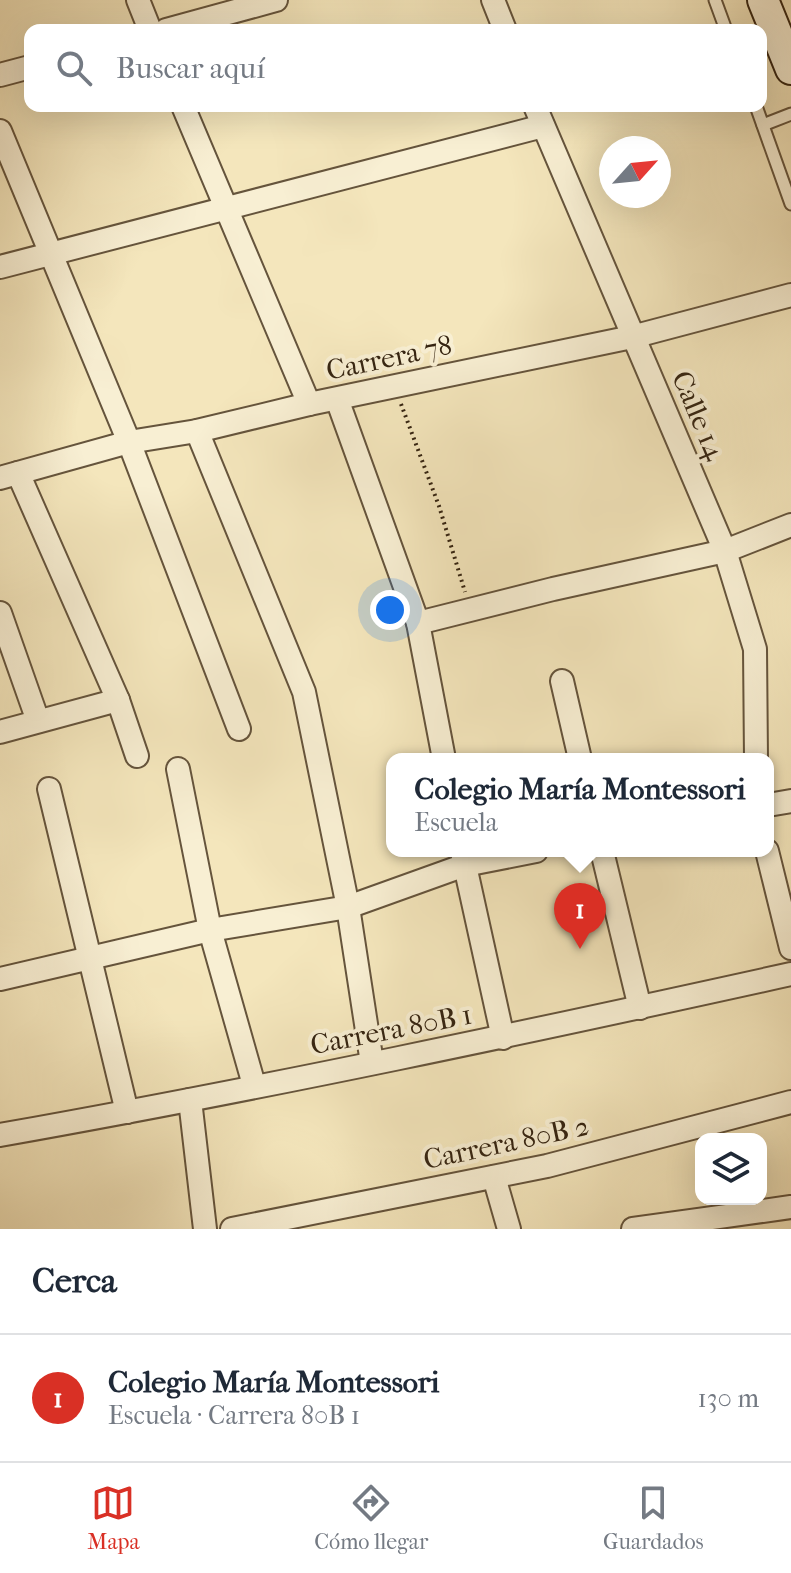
<!DOCTYPE html>
<html lang="es">
<head>
<meta charset="utf-8">
<style>
  body { margin:0; font-family:"IM FELL French Canon",serif; background:#f2f2f3; color:#1f2937 }
  .controls { position:absolute; right:24px; bottom:24px; display:grid; overflow:hidden; border-radius:16px; box-shadow:0 8px 32px #0002 }
  .controls button { width:72px; height:72px; display:grid; place-items:center; padding:0; border:0; border-bottom:2px solid #e0e1e3; background:#fff; color:#1f2937; font:40px sans-serif }
  .compass { position:absolute; left:599px; top:136px; width:72px; height:72px; border-radius:50%; background:#fff; box-shadow:0 8px 32px #0002; rotate:63deg }
  .you { position:absolute; left:390px; top:610px; width:28px; height:28px; margin:-20px; border:6px solid #fff; border-radius:50%; background:#1a73e8; box-shadow:0 0 0 12px #1a73e833 }
  .badge { display:grid; place-items:center; width:52px; height:52px; border-radius:50%; background:#d93025; color:#fff; font-size:26px; font-weight:700 }
  .pin { position:absolute; translate:-50% -66px; filter:drop-shadow(0 2px 4px #0008) }
  .pin::after { content:''; position:absolute; top:42px; width:28px; height:24px; background:inherit; clip-path:polygon(0 0,100% 0,50% 100%) }
  .popup { position:absolute; left:386px; top:753px; width:388px; height:104px; box-sizing:border-box; display:grid; place-content:center; border-radius:16px; background:#fff; filter:drop-shadow(0 2px 6px #0005); font-size:26px; white-space:nowrap; color:#747a83 }
  .popup b { font-size:30px; color:#1f2937 }
  .popup::after { content:''; position:absolute; left:50%; top:100%; margin-left:-16px; border:16px solid transparent; border-top-color:#fff }
  .list { margin:0; padding:0; list-style:none }
  h2 { display:flex; justify-content:space-between; align-items:center; height:104px; margin:0; padding:0 32px; font-size:34px }
  h2 small { font-size:26px; font-weight:400; color:#747a83 }
  .list li { display:grid; grid-template-columns:52px 1fr auto; gap:24px; align-items:center; box-sizing:border-box; height:128px; padding:0 32px; border-top:2px solid #e0e1e3 }
  .list b { display:block; font-size:30px; white-space:nowrap }
  .list p { margin:0; font-size:26px; white-space:nowrap; color:#747a83 }
  .list em { font-size:26px; font-style:normal; color:#747a83 }
  .icon { flex:none; width:44px; height:44px; fill:none; stroke:currentColor; stroke-width:2; stroke-linecap:round; stroke-linejoin:round }
  .map { position:relative; flex:none; width:791px; height:1229px; overflow:hidden }
  .search { position:absolute; background:#fff; box-shadow:0 8px 32px #0002; left:24px; right:24px; top:24px; height:88px; display:flex; align-items:center; gap:20px; box-sizing:border-box; padding:0 28px; border-radius:16px; color:#747a83; font-size:30px }
  .sheet { height:232px; background:#fff }
  nav { display:flex; justify-content:space-around; align-items:center; box-sizing:border-box; height:112px; border-top:2px solid #e0e1e3; background:#fff; font-size:22px; color:#747a83 }
  nav a { display:grid; justify-items:center; gap:4px }
  nav .on { color:#d93025 }
  .map>svg:first-child { display:block }
  .lines { fill:none; stroke-linecap:round; stroke-linejoin:round }
  .lane-casing { stroke:#65543c; stroke-width:15 }
  .street-casing { stroke:#65543c; stroke-width:26 }
  .secondary-casing { stroke:#352411; stroke-width:34 }
  .path { stroke:#352411; stroke-width:4; stroke-dasharray:2 4; stroke-linecap:butt }
  .lane { stroke:#f8efd3; stroke-width:11 }
  .street { stroke:#f8efd3; stroke-width:22 }
  .secondary { stroke:#f8efd3; stroke-width:30 }
  .labels { text-anchor:middle; stroke-width:8; stroke-linejoin:round; paint-order:stroke }
  .street-label { font-size:28px; fill:#352411; stroke:#f8efd3 }
</style>
</head>
<body>
<div class="map">
<svg width="791" height="1229" viewBox="0 0 791 1229">
  <rect width="100%" height="100%" fill="#f4e6bc"/>
  <filter id="stains"><feTurbulence type="fractalNoise" baseFrequency=".0025" numOctaves="4"/><feColorMatrix values="0 0 0 0 .2 0 0 0 0 .09 0 0 0 0 .02 0 0 0 .5 -.17"/></filter>
  <radialGradient id="worn" r=".72"><stop offset=".6" stop-color="#630" stop-opacity="0"/><stop offset="1" stop-color="#630" stop-opacity=".3"/></radialGradient>
  <g class="lines">
    <g class="lane-casing">
      <g id="lane">
        <path d="M715 0 726 30"/>
        <path d="M756 106 791 204"/>
        <path d="M763 125 791 114"/>
      </g>
    </g>
    <g class="street-casing">
      <g id="street">
        <path d="M138 0 150 30"/>
        <path d="M493 0 505 30"/>
        <path d="M166 30 276 0"/>
        <path d="M0 75 30 67"/>
        <path d="M183 106 309 404"/>
        <path d="M535 106 725 551 755 649 756 759"/>
        <path d="M0 131 129 442 239 729"/>
        <path d="M0 267 543 126"/>
        <path d="M337 399 418 623 444 759"/>
        <path d="M197 431 304 692 348 907 372 1063"/>
        <path d="M18 473 118 700 137 756"/>
        <path d="M0 478 129 442 197 431 309 404 632 337 791 295"/>
        <path d="M0 613 38 721"/>
        <path d="M418 623 553 589 725 551 791 525"/>
        <path d="M562 681 580 759"/>
        <path d="M0 732 118 700"/>
        <path d="M178 769 210 930 254 1085"/>
        <path d="M49 789 127 1112"/>
        <path d="M768 805 791 801"/>
        <path d="M602 851 640 1008"/>
        <path d="M767 851 791 948"/>
        <path d="M462 852 503 1038"/>
        <path d="M0 979 210 930 348 907 465 865 536 851"/>
        <path d="M190 1100 205 1229"/>
        <path d="M0 1135C265 1088 528 1032 791 974"/>
        <path d="M494 1177 509 1229"/>
        <path d="M232 1229 547 1166 791 1102"/>
        <path d="M633 1229 791 1207"/>
      </g>
    </g>
    <g class="secondary-casing">
      <path id="secondary" d="M763 0 791 69"/>
    </g>
    <path class="path" d="M401 404 439 506 465 592"/>
    <use href="#lane" class="lane"/>
    <use href="#street" class="street"/>
    <use href="#secondary" class="secondary"/>
  </g>
  <g class="labels">
    <g class="street-label">
      <text transform="translate(389 357) rotate(-12)" y="10">Carrera 78</text>
      <text transform="translate(699 415) rotate(67)" y="10">Calle 14</text>
      <text transform="translate(391 1029) rotate(-11)" y="10">Carrera 80B 1</text>
      <text transform="translate(506 1142) rotate(-12)" y="10">Carrera 80B 2</text>
    </g>
  </g>
  <rect width="100%" height="100%" filter="url(#stains)"/>
  <rect width="100%" height="100%" fill="url(#worn)"/>
</svg>
<div class="controls">
<button><svg class="icon" aria-label="layers" viewBox="0 0 24 24"><path d="M12 4l9 5-9 5-9-5zM3 14l9 5 9-5"/></svg></button>
</div>
<svg class="compass" viewBox="-18 -18 36 36"><path d="M0-13l5 13h-10z" fill="#e53935"/><path d="M0 13l5-13h-10z" fill="#747a83"/></svg>
<div class="you"></div>
<div class="pin badge" style="left:580px;top:949px">1</div>
<div class="popup"><b>Colegio María Montessori</b>Escuela</div>
<div class="search"><svg class="icon" aria-label="search" viewBox="0 0 24 24"><circle cx="10" cy="10" r="6"/><path d="M15 15l6 6"/></svg>Buscar aquí</div>
</div>
<section class="sheet">
<h2>Cerca<small></small></h2>
<ul class="list">
<li><span class="badge">1</span><div><b>Colegio María Montessori</b><p>Escuela · Carrera 80B 1</p></div><em>130 m</em></li>
</ul>
</section>
<nav>
<a class="on"><svg class="icon" aria-label="map" viewBox="0 0 24 24"><path d="M3 6l6-2 6 2 6-2v14l-6 2-6-2-6 2zM9 4v14M15 6v14"/></svg>Mapa</a>
<a><svg class="icon" aria-label="directions" viewBox="0 0 24 24"><path d="M12 3l9 9-9 9-9-9zM9 14v-3h6M13 9l2 2-2 2"/></svg>Cómo llegar</a>
<a><svg class="icon" aria-label="saved" viewBox="0 0 24 24"><path d="M7 4h10v16l-5-4-5 4z"/></svg>Guardados</a>
</nav>
</body>
</html>
